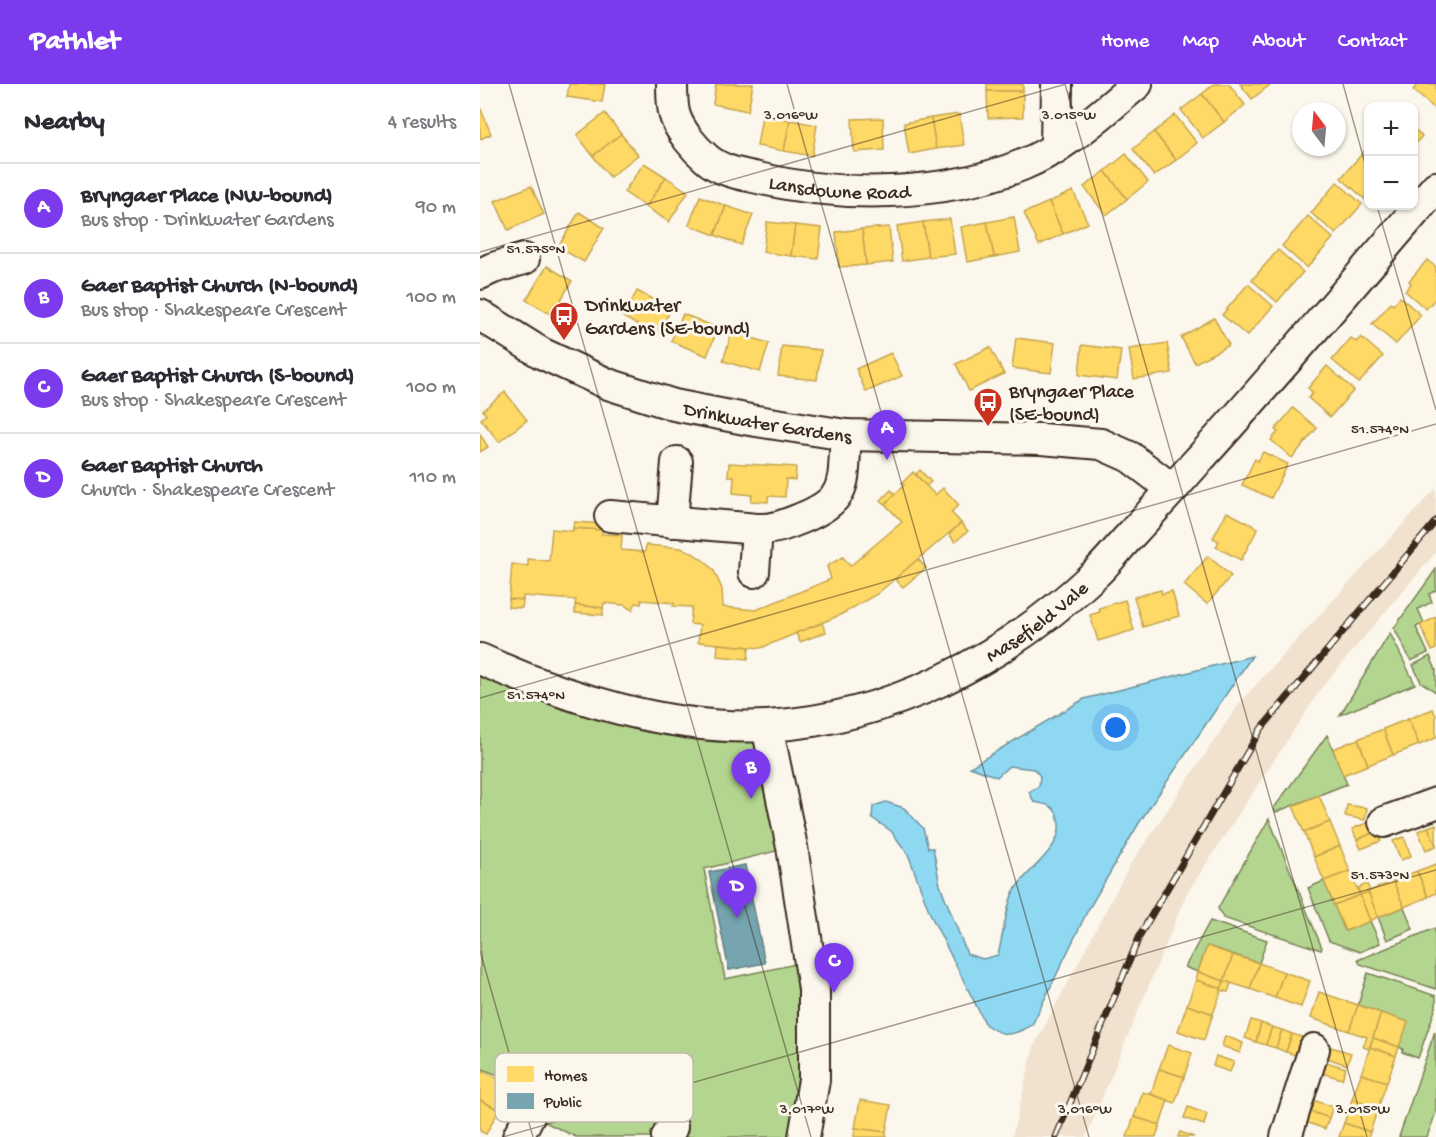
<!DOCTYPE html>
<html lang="en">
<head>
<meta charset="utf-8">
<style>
  body { margin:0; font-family:"Gochi Hand",sans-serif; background:#f7f7f7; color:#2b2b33 }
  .controls { position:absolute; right:18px; top:18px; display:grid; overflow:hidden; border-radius:12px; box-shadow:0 2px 4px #0004 }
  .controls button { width:54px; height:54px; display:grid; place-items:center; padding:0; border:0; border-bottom:2px solid #e1e1e2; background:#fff; color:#2b2b33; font:30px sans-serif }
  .compass { position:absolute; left:812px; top:18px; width:54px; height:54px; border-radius:50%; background:#fff; box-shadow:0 2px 4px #0004; rotate:344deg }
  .you { position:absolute; left:636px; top:644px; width:21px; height:21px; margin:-15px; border:4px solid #fff; border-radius:50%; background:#1a73e8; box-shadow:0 0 0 9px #1a73e833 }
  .badge { display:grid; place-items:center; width:39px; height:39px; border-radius:50%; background:#7c3aed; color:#fff; font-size:20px; font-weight:700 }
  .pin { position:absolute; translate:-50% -50px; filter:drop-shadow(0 2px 3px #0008) }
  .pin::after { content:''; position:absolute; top:32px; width:21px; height:18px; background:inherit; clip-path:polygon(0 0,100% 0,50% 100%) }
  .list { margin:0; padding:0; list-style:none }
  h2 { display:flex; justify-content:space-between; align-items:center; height:78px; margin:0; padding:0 24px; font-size:26px }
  h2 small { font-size:20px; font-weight:400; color:#7c7c81 }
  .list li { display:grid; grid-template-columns:39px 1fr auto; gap:18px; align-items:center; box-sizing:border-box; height:90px; padding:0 24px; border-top:2px solid #e1e1e2 }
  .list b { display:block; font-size:22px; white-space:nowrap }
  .list p { margin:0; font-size:20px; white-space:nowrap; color:#7c7c81 }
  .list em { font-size:20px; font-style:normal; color:#7c7c81 }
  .map { position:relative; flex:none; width:956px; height:1053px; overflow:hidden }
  header { display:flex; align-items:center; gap:36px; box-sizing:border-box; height:84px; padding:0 30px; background:#7c3aed; color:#fff }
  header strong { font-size:28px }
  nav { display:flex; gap:33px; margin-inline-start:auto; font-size:21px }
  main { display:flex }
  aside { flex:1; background:#fff }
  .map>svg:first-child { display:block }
  .built { fill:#f1e2cf }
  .green { fill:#b3d58f; stroke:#778056; stroke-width:1.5 }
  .water { fill:#8fd8f1; stroke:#6d929d; stroke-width:1.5 }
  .homes { fill:#ffd966; stroke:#c4a450; stroke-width:1.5 }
  .public { fill:#76a5af; stroke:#648084; stroke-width:1.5 }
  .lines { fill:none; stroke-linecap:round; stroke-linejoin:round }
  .minor-casing { stroke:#3b2a1e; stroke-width:34 }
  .minor { stroke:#fbf7ec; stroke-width:30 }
  .rail-casing { stroke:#3b2a1e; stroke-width:7 }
  .rail { stroke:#fbf7ec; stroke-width:4.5; stroke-dasharray:14; stroke-linecap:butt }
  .ticks { fill:none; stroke:#3b2a1e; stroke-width:1.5; stroke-opacity:0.45 }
  .labels { text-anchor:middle; stroke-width:6; stroke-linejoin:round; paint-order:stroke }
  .street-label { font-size:20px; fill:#3b2a1e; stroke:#fbf7ec }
  .poi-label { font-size:20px; fill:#3b2a1e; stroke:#fbf7ec; text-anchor:start }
  .key { fill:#fbf7ec; stroke:#c1baae; stroke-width:1.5 }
  .key-label { font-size:16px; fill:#3b2a1e }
  .ticks-label { font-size:15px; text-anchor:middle; fill:#3b2a1e; stroke:#fbf7ec; stroke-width:6; stroke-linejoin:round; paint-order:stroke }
</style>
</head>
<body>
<header>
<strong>Pathlet</strong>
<nav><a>Home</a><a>Map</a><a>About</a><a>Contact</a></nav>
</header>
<main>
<aside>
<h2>Nearby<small>4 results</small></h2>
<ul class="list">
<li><span class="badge">A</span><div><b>Bryngaer Place (NW-bound)</b><p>Bus stop · Drinkwater Gardens</p></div><em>90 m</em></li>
<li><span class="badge">B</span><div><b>Gaer Baptist Church (N-bound)</b><p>Bus stop · Shakespeare Crescent</p></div><em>100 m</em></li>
<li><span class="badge">C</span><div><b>Gaer Baptist Church (S-bound)</b><p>Bus stop · Shakespeare Crescent</p></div><em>100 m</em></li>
<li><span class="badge">D</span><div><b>Gaer Baptist Church</b><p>Church · Shakespeare Crescent</p></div><em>110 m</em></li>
</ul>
</aside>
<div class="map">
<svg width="956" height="1053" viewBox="0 0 956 1053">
  <rect width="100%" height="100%" fill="#fbf7ec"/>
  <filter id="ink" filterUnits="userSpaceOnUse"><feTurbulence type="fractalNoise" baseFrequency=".0167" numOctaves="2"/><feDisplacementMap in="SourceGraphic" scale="12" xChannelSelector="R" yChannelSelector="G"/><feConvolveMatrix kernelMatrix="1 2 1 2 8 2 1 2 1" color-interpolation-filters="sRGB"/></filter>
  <g filter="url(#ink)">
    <path class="built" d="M956 404V468L843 602 707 809 606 1053H532L554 962 650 781 761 617Z"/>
    <g class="green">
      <path d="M956 485V506L949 510 952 518 938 525 944 539 936 543 948 569 931 577 914 544Z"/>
      <path d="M910 549 935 600 860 631Z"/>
      <path d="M950 572 956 586V608L941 598 933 581Z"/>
      <path d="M0 575 45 595 287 642 312 763 224 785 245 895 330 877 324 1053H96L48 1030 61 1008 0 984Z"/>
      <path d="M847 651 867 700 796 728 794 724Z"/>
      <path d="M789 735 842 864 841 866 743 834 738 824Z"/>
      <path d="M844 797 865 847 890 837 900 859 880 868 849 857 828 804Z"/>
      <path d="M924 823 933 845 907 856 898 833Z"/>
      <path d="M730 837 787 856 779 879 727 862 718 888 705 883Z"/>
      <path d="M955 844 956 905 880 880 878 876Z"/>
      <path d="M888 889 956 912V923L938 974 922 968 923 965 919 963 927 938 878 921Z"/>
      <path d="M955 947 956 1028 947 1053H919Z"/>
    </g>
    <path class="water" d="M772 572 659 739 608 826 552 941C532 952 525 954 506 941L451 832 428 770 411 747 392 734 393 722 406 718 424 724 443 744 448 764H453L460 801 487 870 503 875 518 871C522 856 527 819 534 807 546 785 587 763 578 734 575 721 566 720 554 718L549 708 559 702 560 692 554 685 529 682 517 693 490 683 604 615Z"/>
    <g class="homes">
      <path d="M89 0H125L122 18 87 13Z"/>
      <path d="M236 0H273L268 27 233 20Z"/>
      <rect x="507" y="0" width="36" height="7"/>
      <path d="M734 0H749L765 21 744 38 722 10Z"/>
      <path d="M760 0H791L772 15Z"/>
      <path d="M938 0H956V26L933 6Z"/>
      <path d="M507 7H543V33L508 34Z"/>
      <path d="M722 10 744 38 723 54 701 26Z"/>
      <path d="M0 23 11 50 0 55Z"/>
      <path d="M125 29 141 50 113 72 97 51Z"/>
      <path d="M479 30 484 61 456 65 451 34Z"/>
      <path d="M695 31 717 59 696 76 674 48Z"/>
      <path d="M282 32 310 36 304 67 277 62Z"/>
      <path d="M403 34 404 66 374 68 372 35Z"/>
      <path d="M451 34 456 65 429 70 424 39Z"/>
      <path d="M310 36 337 41 332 72 304 67Z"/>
      <path d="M934 45 942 52 934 62Z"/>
      <path d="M674 48 696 76 674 92 653 65Z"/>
      <path d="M141 50 158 71 130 93 113 72Z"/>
      <path d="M887 64 888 113 886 116 861 94Z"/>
      <path d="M646 70 668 98 647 115 625 87Z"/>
      <path d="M164 79 186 93 166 123 144 108Z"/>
      <path d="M625 87 647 115 626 131 604 103Z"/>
      <path d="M186 93 208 108 189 138 166 123Z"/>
      <path d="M857 98 882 120 856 150 831 129Z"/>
      <path d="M51 102 64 130 28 146 15 117Z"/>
      <path d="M593 107 608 139 583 150 569 118Z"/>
      <path d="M220 112 246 122 235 151 209 141Z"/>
      <path d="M569 118 583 150 559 161 544 129Z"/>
      <path d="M246 122 273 131 261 161 235 151Z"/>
      <path d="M99 128 124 144 104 178 78 163Z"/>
      <path d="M828 132 853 154 827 184 802 162Z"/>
      <path d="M534 133 540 168 514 173 507 138Z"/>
      <path d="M470 135 475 170 448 173 443 138Z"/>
      <path d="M287 138 315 141 311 172 283 168Z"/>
      <path d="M443 138 448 173 422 177 417 142Z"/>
      <path d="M507 138 514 173 487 178 481 143Z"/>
      <path d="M315 141 342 144 338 175 311 172Z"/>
      <path d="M409 143 413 178 386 181 382 145Z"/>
      <path d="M382 145 386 181 359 183 356 148Z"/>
      <path d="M798 166 823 188 797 218 772 196Z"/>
      <path d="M947 176 956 183V214L946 225 925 207 931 200 929 197Z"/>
      <path d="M67 182 92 197 72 231 46 216Z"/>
      <path d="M768 200 793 222 767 252 742 231Z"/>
      <path d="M157 207 191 225 177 252 143 233Z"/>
      <path d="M920 213 941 231 916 260 892 240 911 219 913 221Z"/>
      <path d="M203 230 238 244 227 272 191 257Z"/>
      <path d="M734 234 749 261 715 279 701 253Z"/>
      <path d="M252 248 289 259 280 288 243 277Z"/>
      <path d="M881 253 903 272 879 299 852 276 871 254 876 258Z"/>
      <path d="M536 254 575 259 571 289 532 284Z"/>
      <path d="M687 259 692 289 654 295 649 265Z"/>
      <path d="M602 261 641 266 637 296 599 291Z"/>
      <path d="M302 262 341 266 337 296 298 292Z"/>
      <path d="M510 263 524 290 489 307 476 280Z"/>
      <path d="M411 269 422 292 386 308 376 285Z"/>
      <path d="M847 282 874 306 850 333 828 314 833 309 828 304Z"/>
      <path d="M25 308 47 336 19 358 1 335 6 331 3 326Z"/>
      <path d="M813 324 837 344 812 374 791 356 798 348 795 346Z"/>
      <path d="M0 350 8 363 0 368Z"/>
      <path d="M783 368 808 380 791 414 762 401 775 375 778 377Z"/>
      <path d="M249 379 316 383 315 396 306 395 305 413 288 412V418L271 417 272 411 253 409 254 392H248Z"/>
      <path d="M440 386 451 398 446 402 436 390Z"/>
      <path d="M433 388 455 411 463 404 479 421 471 428 481 439 397 510 360 531 281 564 218 558 220 541 210 540 212 523 193 522 194 519 161 516V520L156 519 152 526 144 521 124 519 123 524 95 521 96 516 43 512V516L29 515 32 480 48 482V475L69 477 72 445 93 447V444L123 446 122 450 142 451 141 466 165 468 166 461 201 464 211 468 227 479 234 487 242 505 243 523 276 526 351 495 347 482 363 473 370 482 422 438 405 420 424 401 422 399Z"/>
      <path d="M411 406 415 410 405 420 401 416Z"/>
      <path d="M747 428 778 444 761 476 736 463 739 457 733 454Z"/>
      <path d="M94 438 123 440V446L93 444Z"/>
      <path d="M481 439 488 447 475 458 469 450Z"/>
      <path d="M728 472 751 492 727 520 704 501Z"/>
      <path d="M438 475 446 484 423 503 415 495Z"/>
      <path d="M681 506 682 510 692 507 699 532 663 543 654 513Z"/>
      <path d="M29 515 43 516 42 524 28 523Z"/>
      <path d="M645 516 654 546 618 557 610 531 620 528 619 524Z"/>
      <path d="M95 521 123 524V531L95 529Z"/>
      <path d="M956 533V565L952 567 940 541Z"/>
      <path d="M342 539 346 548 320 558 316 549Z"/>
      <path d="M238 560 269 563 268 575 237 572Z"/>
      <path d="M953 625 956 632V654L939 661 928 635Z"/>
      <path d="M928 635 939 661 913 671 903 645Z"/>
      <path d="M903 645 913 671 888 681 878 655Z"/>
      <path d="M878 655 888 681 863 691 853 665Z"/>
      <path d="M839 711 850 738 824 748 813 722Z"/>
      <path d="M867 721 887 724 885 736 865 732Z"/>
      <path d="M892 737 897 747 877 756 872 745Z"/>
      <path d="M850 738 860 762 834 773 824 748Z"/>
      <path d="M956 740V762L948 743Z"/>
      <path d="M948 743 956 762 946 766 938 747Z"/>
      <path d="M897 747 901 757 881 765 877 756Z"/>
      <path d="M924 753 931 772 921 776 913 757Z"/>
      <path d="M860 762 870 787 844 797 834 773Z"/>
      <path d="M956 780V809L948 813 937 787Z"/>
      <path d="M870 787 880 811 854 821 844 797Z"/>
      <path d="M937 787 948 813 924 823 913 797Z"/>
      <path d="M913 797 924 823 898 833 888 808Z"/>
      <path d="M887 800 890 807 880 811 878 804Z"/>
      <path d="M888 808 898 833 890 837 880 811Z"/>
      <path d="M880 811 890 837 865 847 854 821Z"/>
      <path d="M727 862 753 871 744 897 718 888Z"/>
      <path d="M753 871 779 879 770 905 744 897Z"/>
      <path d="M779 879 804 888 795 914 770 905Z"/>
      <path d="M718 888 744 897 742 905 716 896Z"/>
      <path d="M804 888 830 897 821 923 795 914Z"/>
      <path d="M716 896 742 905 733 930 707 921Z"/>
      <path d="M744 897 751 899 748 908 741 906Z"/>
      <path d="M839 908 878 921 869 947 831 934Z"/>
      <path d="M707 921 733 930 724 956 698 947Z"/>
      <path d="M878 921 901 929 889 965 883 963 887 953 869 947Z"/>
      <path d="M901 929 928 938 919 963 893 954Z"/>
      <path d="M771 936 781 939 776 958 765 954Z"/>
      <path d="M781 939 792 943 786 961 776 958Z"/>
      <path d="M792 943 802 946 796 964 786 961Z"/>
      <path d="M802 946 812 950 806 968 796 964Z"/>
      <path d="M812 950 822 953 816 971 806 968Z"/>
      <path d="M745 952 763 959 760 969 742 962Z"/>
      <path d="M893 954 919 963 916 972 890 963Z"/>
      <path d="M688 961 712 969 704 993 679 985Z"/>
      <path d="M851 963 871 969 867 981 847 974Z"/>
      <path d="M890 963 916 972 907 998 881 990Z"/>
      <path d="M736 972 754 978 750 988 733 982Z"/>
      <path d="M846 978 866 984 862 995 842 989Z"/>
      <path d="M679 985 704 993 695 1019 671 1010Z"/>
      <path d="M3 987 32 1001 19 1026 0 1016V992Z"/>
      <path d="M881 990 907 998 898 1024 872 1015Z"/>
      <path d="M663 1008 688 1016 680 1041 654 1033Z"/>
      <path d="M872 1015 898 1024 890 1048 864 1039Z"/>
      <path d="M0 1016 19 1026 6 1050 0 1047Z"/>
      <path d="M380 1016 411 1021 406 1048 375 1044Z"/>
      <path d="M833 1016 853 1023 849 1034 829 1027Z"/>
      <path d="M708 1023 727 1030 724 1041 704 1034Z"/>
      <path d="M829 1027 849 1034 845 1045 826 1038Z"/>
      <path d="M654 1033 680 1041 676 1053H647Z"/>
      <path d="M864 1039 890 1048 888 1053H859Z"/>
      <path d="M375 1044 406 1048V1053H374Z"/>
      <path d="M700 1048 714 1053H698Z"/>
    </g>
    <path class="public" d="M265 781 285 879 249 886 229 788Z"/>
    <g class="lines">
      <g class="minor-casing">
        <g id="minor">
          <path id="s1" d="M192 0C192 9 192 23 195 32 200 47 214 64 227 75 241 87 260 90 278 94 360 114 463 113 542 81 585 64 622 29 657 0"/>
          <path d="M576 65 577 0"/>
          <path d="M0 190 13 184 44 175"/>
          <path id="s2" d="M0 231 61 269 128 300 194 321 270 336 366 351 561 355 621 360 650 373 692 405"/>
          <path d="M130 432 277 445C294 446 307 440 322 434 371 414 362 397 366 351"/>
          <path d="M192 438 197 378"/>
          <path d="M274 488 277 445"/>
          <path id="s3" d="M0 575C86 614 191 647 287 642 411 635 525 575 614 491 626 480 636 467 646 456 669 431 692 406 714 381 797 290 876 196 956 103"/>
          <path d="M287 642 312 763 334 905V996L324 1053"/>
          <path d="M904 738 956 719"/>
          <path d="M38 1053 71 989"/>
          <path d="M187 1053 192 1043"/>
          <path d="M806 1053 834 965"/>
        </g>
      </g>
      <use href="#minor" class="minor"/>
      <g class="rail-casing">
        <path id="rail" d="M576 1053 661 849 781 645 956 437"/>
      </g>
      <use href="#rail" class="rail"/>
    </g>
  </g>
  <path class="ticks" d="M29 0 331 1053M307 0 609 1053M585 0 887 1053M863 0 888 90M897 122 956 326M0 168 586 0M0 614 956 340M0 867 53 1053M23 1053 956 786"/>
  <defs>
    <g id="bus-pin" transform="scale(1.5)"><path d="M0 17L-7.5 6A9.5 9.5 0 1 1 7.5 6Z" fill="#c8321e" stroke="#fbf7ec"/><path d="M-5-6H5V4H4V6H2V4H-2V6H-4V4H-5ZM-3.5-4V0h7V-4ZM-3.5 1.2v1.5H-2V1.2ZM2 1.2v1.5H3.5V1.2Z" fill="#fff"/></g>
  </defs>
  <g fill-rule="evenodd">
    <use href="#bus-pin" x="84" y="232"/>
    <use href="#bus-pin" x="508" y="318"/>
  </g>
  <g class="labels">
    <g class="street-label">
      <text dy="7" stroke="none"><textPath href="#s1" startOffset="224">Lansdowne Road</textPath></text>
      <text dy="7" stroke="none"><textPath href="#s2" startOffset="310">Drinkwater Gardens</textPath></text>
      <text dy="7" stroke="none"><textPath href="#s3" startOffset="591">Masefield Vale</textPath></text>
    </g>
    <g class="poi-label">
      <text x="105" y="227">Drinkwater<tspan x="105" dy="23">Gardens (SE-bound)</tspan></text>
      <text x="529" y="313">Bryngaer Place<tspan x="529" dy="23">(SE-bound)</tspan></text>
    </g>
  </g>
  <rect x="15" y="969" width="198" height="69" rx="9" class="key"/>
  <rect x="27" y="982" width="27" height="16" fill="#ffd966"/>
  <rect x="27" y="1009" width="27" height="16" fill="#76a5af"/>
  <g class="key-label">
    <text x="64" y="996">Homes</text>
    <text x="64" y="1023">Public</text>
  </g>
  <g class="ticks-label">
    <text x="311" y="35">3.016°W</text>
    <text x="589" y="35">3.015°W</text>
    <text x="56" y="169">51.575°N</text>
    <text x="900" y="349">51.574°N</text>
    <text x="56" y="615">51.574°N</text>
    <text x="900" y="795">51.573°N</text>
    <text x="327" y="1029">3.017°W</text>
    <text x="605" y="1029">3.016°W</text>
    <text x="883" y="1029">3.015°W</text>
  </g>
</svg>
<div class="controls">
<button>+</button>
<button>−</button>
</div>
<svg class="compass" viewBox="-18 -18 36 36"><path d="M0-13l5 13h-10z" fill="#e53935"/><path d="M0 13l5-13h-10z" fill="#7c7c81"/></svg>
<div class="you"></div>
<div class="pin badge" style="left:407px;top:376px">A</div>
<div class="pin badge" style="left:271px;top:715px">B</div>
<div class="pin badge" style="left:354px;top:909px">C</div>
<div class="pin badge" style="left:257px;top:834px">D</div>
</div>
</main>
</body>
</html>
